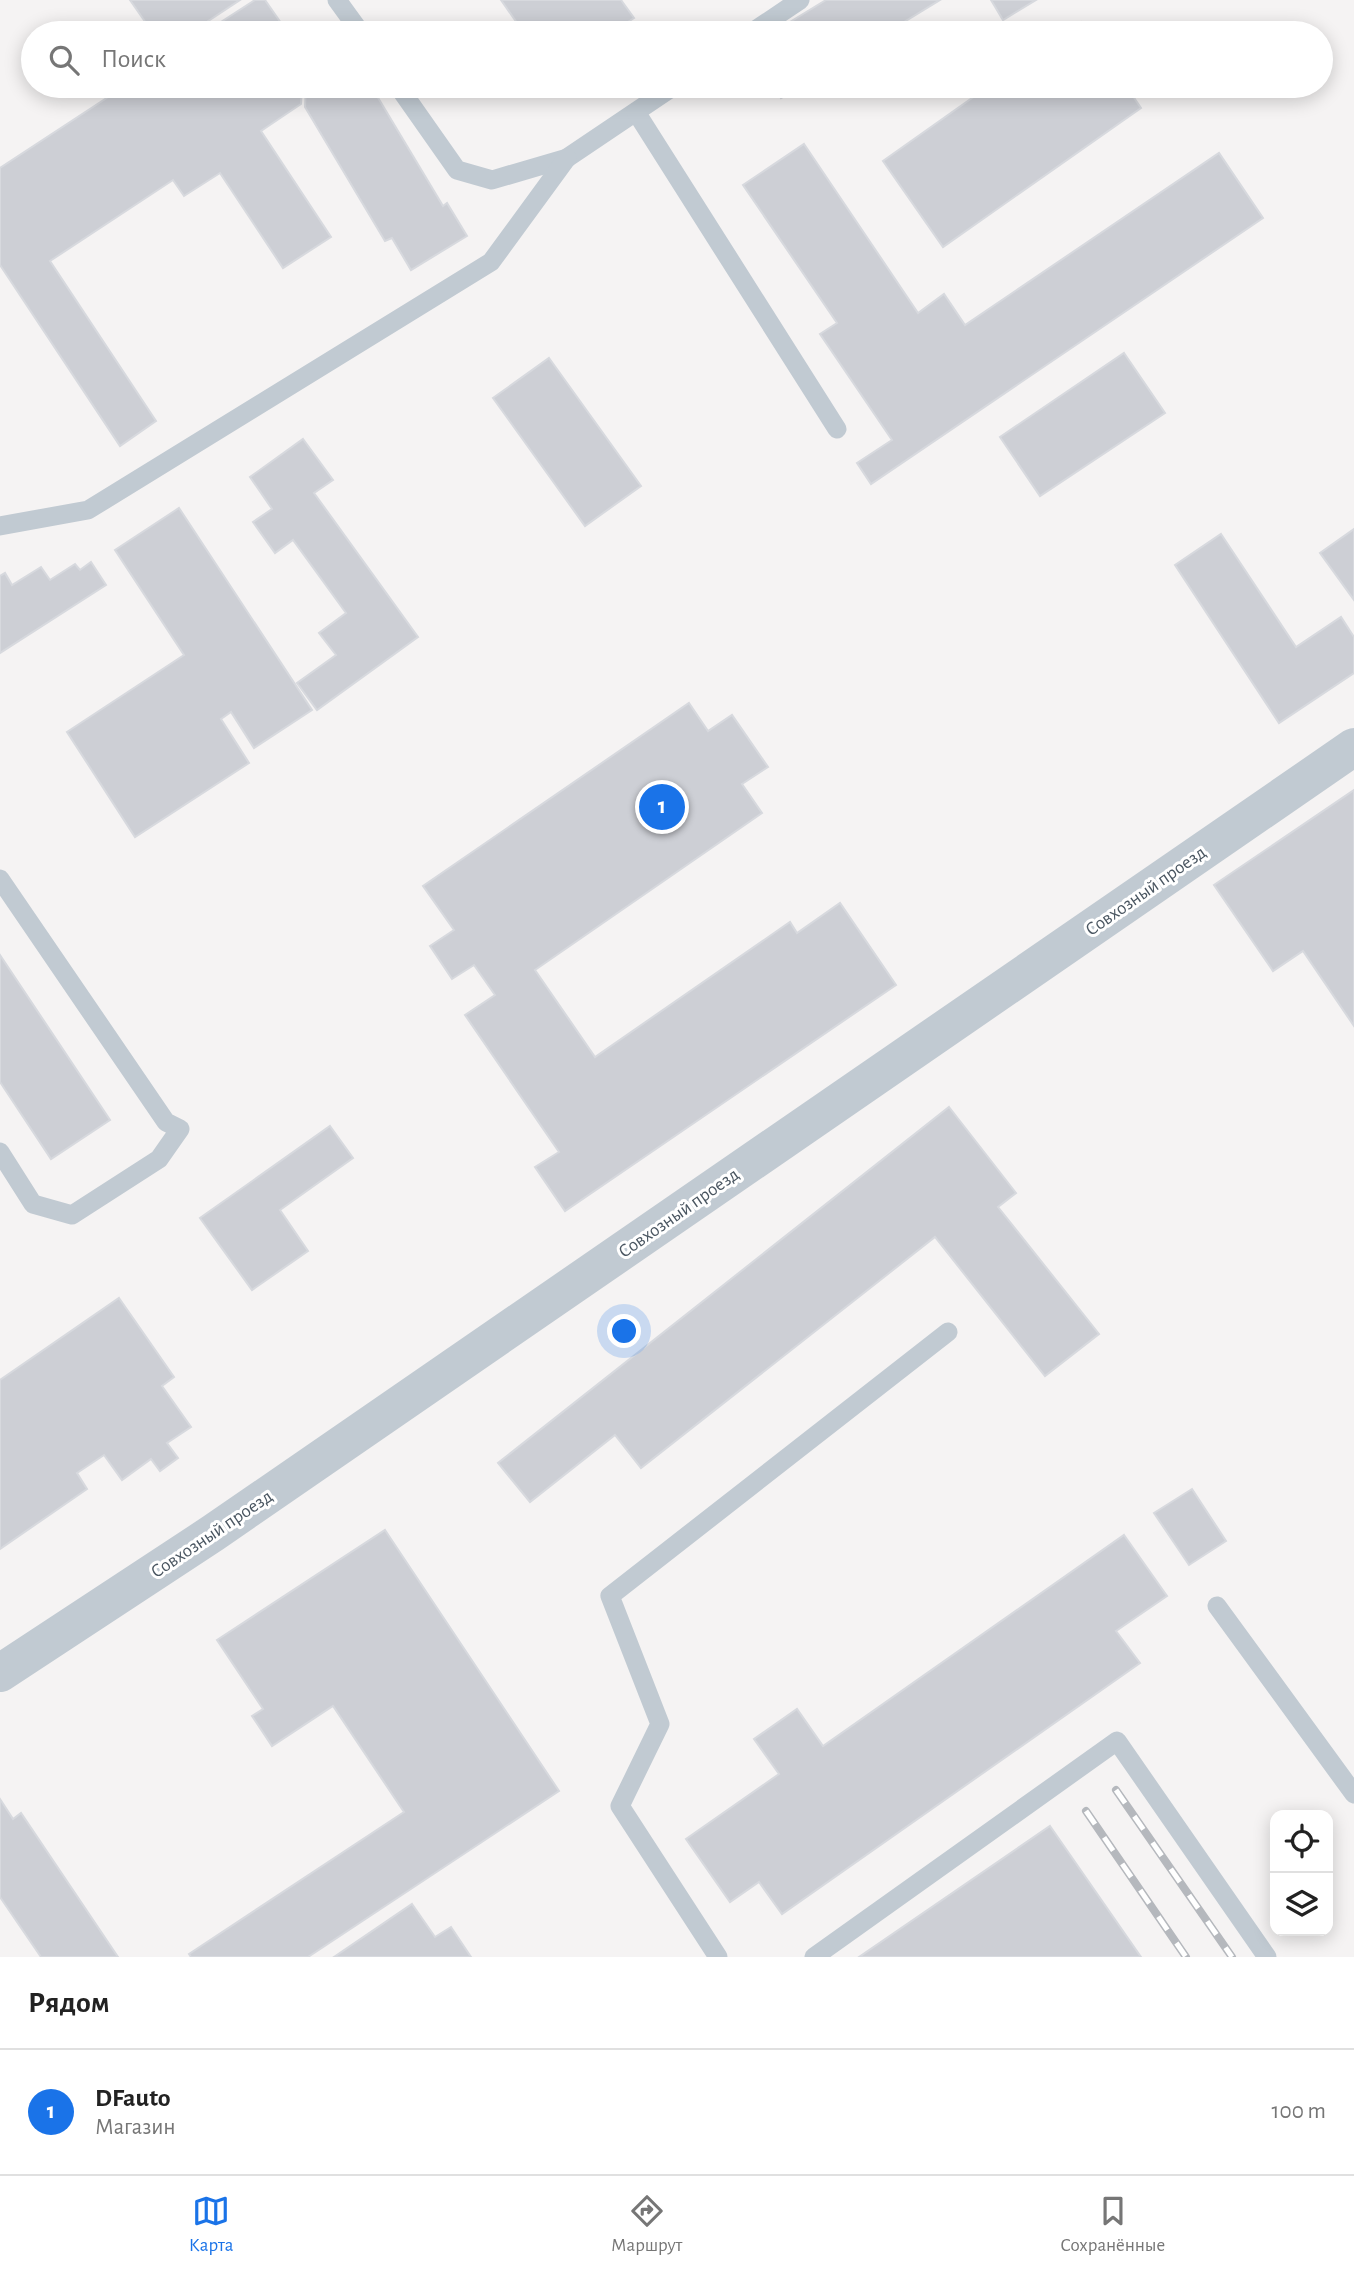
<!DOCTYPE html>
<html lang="ru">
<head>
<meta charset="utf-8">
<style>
  body { margin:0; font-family:"Alegreya Sans",sans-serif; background:#f2f2f2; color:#222 }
  .controls { position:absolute; right:21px; bottom:21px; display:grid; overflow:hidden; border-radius:14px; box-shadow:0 4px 18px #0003 }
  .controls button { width:63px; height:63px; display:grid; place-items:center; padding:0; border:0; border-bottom:2px solid #e0e0e0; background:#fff; color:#222; font:35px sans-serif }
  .you { position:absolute; left:625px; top:1332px; width:24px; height:24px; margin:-18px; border:5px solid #fff; border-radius:50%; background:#1a73e8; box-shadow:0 0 0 10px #1a73e833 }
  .badge { display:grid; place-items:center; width:46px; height:46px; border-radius:50%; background:#1a73e8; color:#fff; font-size:23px; font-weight:700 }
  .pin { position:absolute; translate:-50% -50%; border:4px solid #fff; box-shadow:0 2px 7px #0006 }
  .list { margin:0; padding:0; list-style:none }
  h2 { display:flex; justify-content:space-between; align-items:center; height:91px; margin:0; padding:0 28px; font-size:30px }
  h2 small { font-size:23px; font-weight:400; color:#767676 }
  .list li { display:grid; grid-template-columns:46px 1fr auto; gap:21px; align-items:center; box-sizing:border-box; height:126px; padding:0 28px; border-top:2px solid #e0e0e0 }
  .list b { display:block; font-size:26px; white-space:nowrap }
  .list p { margin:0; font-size:23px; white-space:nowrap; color:#767676 }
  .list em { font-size:23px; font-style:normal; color:#767676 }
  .icon { flex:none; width:38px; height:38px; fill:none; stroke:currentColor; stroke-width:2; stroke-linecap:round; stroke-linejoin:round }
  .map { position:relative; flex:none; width:1354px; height:1957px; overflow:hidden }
  .search { position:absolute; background:#fff; box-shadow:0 4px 18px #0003; left:21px; right:21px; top:21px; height:77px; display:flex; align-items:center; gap:18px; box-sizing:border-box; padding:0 24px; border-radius:38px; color:#767676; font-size:26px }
  .sheet { height:217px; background:#fff }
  nav { display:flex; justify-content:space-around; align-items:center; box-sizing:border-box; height:98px; border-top:2px solid #e0e0e0; background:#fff; font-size:19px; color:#767676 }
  nav a { display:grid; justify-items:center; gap:4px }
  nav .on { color:#1a73e8 }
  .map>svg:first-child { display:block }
  .building { fill:#cdcfd5; stroke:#d7d9de; stroke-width:2 }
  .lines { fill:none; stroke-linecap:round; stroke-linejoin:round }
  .service { stroke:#c1cad2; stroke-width:19 }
  .minor { stroke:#c1cad2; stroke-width:38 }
  .rail-casing { stroke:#b5b8bd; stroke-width:8 }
  .rail { stroke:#fff; stroke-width:5; stroke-dasharray:16; stroke-linecap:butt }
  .labels { text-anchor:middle; stroke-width:6; stroke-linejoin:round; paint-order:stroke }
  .street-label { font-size:19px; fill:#4a5661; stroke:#fff }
</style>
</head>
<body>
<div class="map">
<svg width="1354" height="1957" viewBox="0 0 1354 1957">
  <rect width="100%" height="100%" fill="#f5f3f3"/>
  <g class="building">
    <path d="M130 0H240L190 33H153Z"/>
    <path d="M255 0H265L288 33H204Z"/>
    <path d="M501 0H621L634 18 611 33H524Z"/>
    <path d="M826 0H940L886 33H772Z"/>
    <path d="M991 0H1036L1003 20Z"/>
    <path d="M1081 22 1089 33H1064Z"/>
    <path d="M125 86H302L301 104 261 131 331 237 283 268 220 173 184 196 173 180 50 261 156 421 120 446 0 265V168Z"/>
    <path d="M306 86H371L443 206 447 203 467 236 411 270 392 238 385 241 305 107Z"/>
    <path d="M774 86H801L781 98Z"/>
    <path d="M989 86H1126L1141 108 943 247 883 161Z"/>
    <path d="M804 144 918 313 944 294 965 325 1219 153 1263 218 871 484 857 463 892 440 820 334 837 323 743 185Z"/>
    <path d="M1124 353 1165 413 1040 496 1000 437Z"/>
    <path d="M549 358 641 486 585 526 493 398Z"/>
    <path d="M303 439 333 480 314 493 418 637 317 710 297 683 336 655 319 633 346 613 293 540 275 553 253 522 272 509 250 477Z"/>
    <path d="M179 508 312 710 254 748 231 712 221 719 249 763 135 837 67 732 184 655 115 550Z"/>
    <path d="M1354 529V600L1320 553Z"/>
    <path d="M1221 534 1296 647 1341 617 1354 637V673L1279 723 1175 565Z"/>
    <path d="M91 562 106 585 0 653V576L5 573 12 585 41 567 50 580 75 564 80 570Z"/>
    <path d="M689 703 708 731 732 715 768 767 742 784 762 813 535 970 595 1057 790 922 797 933 840 903 896 985 565 1211 535 1167 559 1152 465 1015 495 995 474 965 452 979 430 946 454 930 423 886Z"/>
    <path d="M1354 790V1026L1303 951 1273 971 1214 885Z"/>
    <path d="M0 955 110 1120 51 1159 0 1082Z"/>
    <path d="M949 1107 1016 1193 998 1207 1099 1334 1045 1376 935 1237 641 1468 615 1435 530 1502 498 1463Z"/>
    <path d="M330 1126 353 1158 280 1210 308 1251 252 1290 200 1218Z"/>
    <path d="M119 1298 174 1377 162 1386 191 1427 167 1443 178 1458 160 1471 151 1459 122 1480 104 1455 77 1473 87 1489 0 1549V1380Z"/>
    <path d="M1192 1489 1226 1541 1189 1565 1154 1513Z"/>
    <path d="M385 1530 559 1791 308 1957H191L189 1954 404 1812 333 1706 272 1746 252 1716 263 1709 217 1640Z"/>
    <path d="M1124 1535 1167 1596 1116 1631 1140 1663 782 1914 759 1882 730 1902 686 1839 779 1774 754 1739 797 1709 823 1746Z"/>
    <path d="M0 1799 13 1819 21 1813 118 1957H41L0 1897Z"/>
    <path d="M1050 1826 1141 1957H859Z"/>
    <path d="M412 1904 435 1937 451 1927 471 1957H334Z"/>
  </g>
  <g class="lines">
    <g class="service">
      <path d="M337 0 361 33"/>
      <path d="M751 33 800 0"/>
      <path d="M398 86 457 170 492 180 567 158 674 86"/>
      <path d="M636 112 837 429"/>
      <path d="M0 526 88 510 491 262 567 158"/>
      <path d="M0 879 166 1122 180 1129 159 1159 72 1215 33 1204 0 1152"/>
      <path d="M1217 1606 1354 1794"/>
      <path d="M718 1957 620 1806 660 1724 610 1596 948 1332"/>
      <path d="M814 1957 1117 1741 1267 1957"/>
    </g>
    <path class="minor" d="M0 1673 213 1533 1354 747"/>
    <g class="rail-casing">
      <g id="rail">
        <path d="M1116 1790 1232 1957"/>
        <path d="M1086 1811 1186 1957"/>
      </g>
    </g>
    <use href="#rail" class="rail"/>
  </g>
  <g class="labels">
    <g class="street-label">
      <text transform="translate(1145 890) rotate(-35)" y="7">Совхозный проезд</text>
      <text transform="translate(678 1212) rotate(-35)" y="7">Совхозный проезд</text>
      <text transform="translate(211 1533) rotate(-34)" y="7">Совхозный проезд</text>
    </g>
  </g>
</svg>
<div class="controls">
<button><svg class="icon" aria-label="locate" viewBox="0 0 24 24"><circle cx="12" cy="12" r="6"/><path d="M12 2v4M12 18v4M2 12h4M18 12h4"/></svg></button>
<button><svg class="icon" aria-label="layers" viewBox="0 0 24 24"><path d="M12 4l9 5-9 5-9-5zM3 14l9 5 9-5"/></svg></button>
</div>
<div class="you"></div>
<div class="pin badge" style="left:662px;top:807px">1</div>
<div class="search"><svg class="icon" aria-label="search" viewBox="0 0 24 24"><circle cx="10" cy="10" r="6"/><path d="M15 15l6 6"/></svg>Поиск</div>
</div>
<section class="sheet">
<h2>Рядом<small></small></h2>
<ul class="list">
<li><span class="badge">1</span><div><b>DFauto</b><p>Магазин</p></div><em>100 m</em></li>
</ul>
</section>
<nav>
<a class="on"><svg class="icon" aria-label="map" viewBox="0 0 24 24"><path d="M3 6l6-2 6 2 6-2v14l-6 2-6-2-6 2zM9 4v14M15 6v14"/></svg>Карта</a>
<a><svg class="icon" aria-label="directions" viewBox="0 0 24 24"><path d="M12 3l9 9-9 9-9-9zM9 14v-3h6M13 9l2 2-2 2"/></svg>Маршрут</a>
<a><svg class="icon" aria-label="saved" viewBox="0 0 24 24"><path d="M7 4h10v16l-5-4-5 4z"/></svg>Сохранённые</a>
</nav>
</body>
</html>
